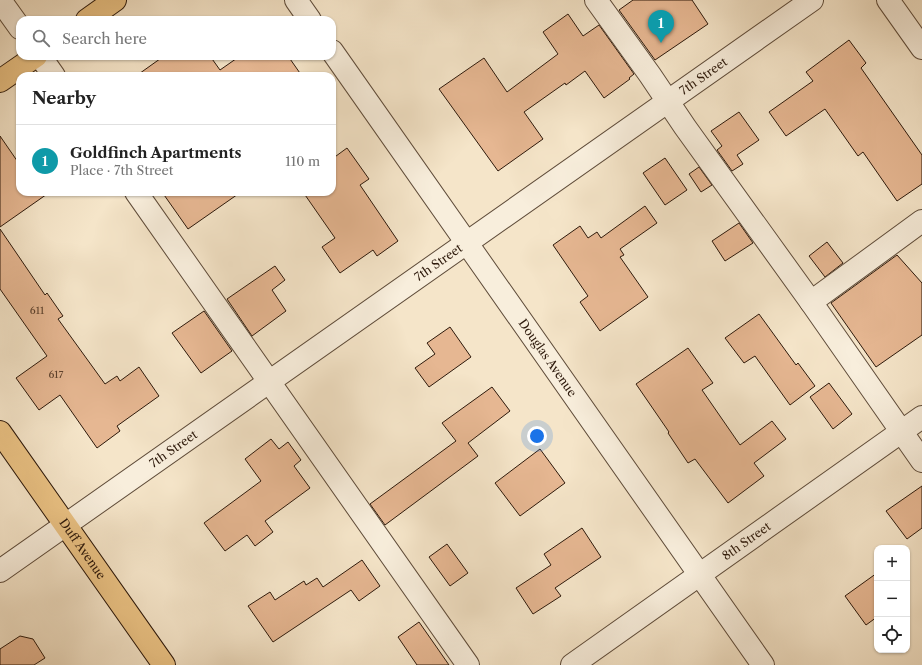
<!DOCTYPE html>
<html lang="en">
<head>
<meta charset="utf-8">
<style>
  body { margin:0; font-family:"Libre Caslon Text",serif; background:#f6f6f6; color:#222 }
  .controls { position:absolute; right:12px; bottom:12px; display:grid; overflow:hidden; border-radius:8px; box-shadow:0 1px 3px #0004 }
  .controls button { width:36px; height:36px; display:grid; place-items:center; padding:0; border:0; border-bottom:1px solid #e0e0e0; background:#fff; color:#222; font:20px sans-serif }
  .you { position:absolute; left:537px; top:436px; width:14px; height:14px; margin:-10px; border:3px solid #fff; border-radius:50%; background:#1a73e8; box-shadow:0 0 0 6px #1a73e833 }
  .badge { display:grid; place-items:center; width:26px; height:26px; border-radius:50%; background:#0f766e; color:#fff; font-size:13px; font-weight:700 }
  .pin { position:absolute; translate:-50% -33px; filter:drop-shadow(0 1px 2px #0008) }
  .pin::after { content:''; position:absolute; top:21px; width:14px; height:12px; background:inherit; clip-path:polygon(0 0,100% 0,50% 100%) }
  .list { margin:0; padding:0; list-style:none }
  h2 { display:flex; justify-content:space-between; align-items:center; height:52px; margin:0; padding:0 16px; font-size:17px }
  h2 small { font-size:13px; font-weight:400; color:#767676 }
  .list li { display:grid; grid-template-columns:26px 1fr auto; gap:12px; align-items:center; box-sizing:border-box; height:72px; padding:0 16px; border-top:1px solid #e0e0e0 }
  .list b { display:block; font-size:15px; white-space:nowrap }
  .list p { margin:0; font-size:13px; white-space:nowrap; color:#767676 }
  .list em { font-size:13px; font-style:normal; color:#767676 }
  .icon { flex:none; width:22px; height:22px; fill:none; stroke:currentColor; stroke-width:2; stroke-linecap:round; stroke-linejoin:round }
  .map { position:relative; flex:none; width:922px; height:665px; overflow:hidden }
  .search { position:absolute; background:#fff; box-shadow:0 1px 3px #0004; left:16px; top:16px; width:320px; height:44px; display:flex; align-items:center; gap:10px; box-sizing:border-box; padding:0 14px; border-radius:12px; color:#767676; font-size:15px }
  .panel { position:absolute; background:#fff; box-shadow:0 1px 3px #0004; left:16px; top:72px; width:320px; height:124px; border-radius:12px }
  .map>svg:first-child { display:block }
  .building { fill:#e6b792; stroke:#2d190b }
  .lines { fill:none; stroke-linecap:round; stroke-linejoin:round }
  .minor-casing { stroke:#5f4c3a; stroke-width:24 }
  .major-casing { stroke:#2d190b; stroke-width:24 }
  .minor { stroke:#f8eedc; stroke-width:22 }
  .major { stroke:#eac284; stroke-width:22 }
  .labels { text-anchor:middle; stroke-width:4; stroke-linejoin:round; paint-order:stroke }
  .number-label { font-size:10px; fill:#5b402d }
  .street-label { font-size:12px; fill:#2d190b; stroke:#f8eedc }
</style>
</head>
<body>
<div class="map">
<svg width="922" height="665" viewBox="0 0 922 665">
  <rect width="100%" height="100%" fill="#f5e5c9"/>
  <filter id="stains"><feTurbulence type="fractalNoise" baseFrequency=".005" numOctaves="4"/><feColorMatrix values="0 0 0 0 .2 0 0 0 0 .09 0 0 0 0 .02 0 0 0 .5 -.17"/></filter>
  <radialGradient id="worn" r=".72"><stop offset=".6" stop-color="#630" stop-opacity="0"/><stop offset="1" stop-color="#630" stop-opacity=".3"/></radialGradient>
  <g class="building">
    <path d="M633 0H692L708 24 655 60 619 10Z"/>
    <path d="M568 14 583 36 599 25 634 74 629 78 630 79 604 98 585 71 566 85 565 83 524 112 543 139 498 171 439 89 484 58 507 92 558 54 543 32Z"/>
    <path d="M849 40 866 63 861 68 922 155V184L897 201 863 152 858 156 825 109 786 136 769 112 813 81 806 72Z"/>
    <path d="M164 56H210L220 70 240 56H288L302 76H136Z"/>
    <path d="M739 112 759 140 737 155 743 164 732 171 717 150 722 146 711 131Z"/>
    <path d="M0 136 20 165V192H50L0 227Z"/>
    <path d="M347 148 369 179 360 185 398 241 377 256 373 250 340 273 322 247 335 238 303 192H332V159Z"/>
    <path d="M665 158 687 190 665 205 643 173Z"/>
    <path d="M699 167 712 185 701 192 689 174Z"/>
    <path d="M162 192H241L188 229Z"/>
    <path d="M645 206 657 223 620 249 624 255 620 257 648 297 600 331 580 302 588 296 553 245 580 226 588 238 597 232 601 238Z"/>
    <path d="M739 223 753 243 725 261 712 241Z"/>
    <path d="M0 229 45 295 47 293 63 316 58 319 105 384 117 376 120 381 139 367 159 396 117 426 120 431 97 448 60 395 39 410 16 378 47 356 0 289Z"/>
    <path d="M827 242 843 263 825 277 809 256Z"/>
    <path d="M897 255 922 283V335L876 367 831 303Z"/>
    <path d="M275 266 285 280 272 290 286 311 252 336 227 299Z"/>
    <path d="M204 311 232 351 201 373 172 333Z"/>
    <path d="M759 314 796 365 798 363 815 386 790 405 755 356 744 363 725 338Z"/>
    <path d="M450 327 471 357 429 387 415 368 435 354 427 343Z"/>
    <path d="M688 348 713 383 702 390 740 445 772 421 786 439 754 463 764 476 728 503 695 459 688 463 668 433 669 432 636 384Z"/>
    <path d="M829 383 852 414 833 429 810 397Z"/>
    <path d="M492 387 510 411 468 443 478 456 385 525 370 504 456 441 442 423Z"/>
    <path d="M271 439 279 449 288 442 301 460 294 466 310 488 265 521 273 532 255 546 247 535 225 551 204 523 261 481 245 459Z"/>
    <path d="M540 449 565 483 520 516 495 483Z"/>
    <path d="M922 486V528L907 539 886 511Z"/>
    <path d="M582 528 601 557 555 588 561 596 533 614 516 588 551 565 544 554Z"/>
    <path d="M447 544 468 573 450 586 429 557Z"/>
    <path d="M362 560 380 586 359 601 351 590 273 642 248 606 270 592 275 600 304 581 306 585 317 578 323 587Z"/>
    <path d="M877 573V617L866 625 845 596Z"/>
    <path d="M419 622 433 642 449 665H417L398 637Z"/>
    <path d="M20 636 33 639 45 658 34 665H0V649Z"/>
  </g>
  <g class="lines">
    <g class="minor-casing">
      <g id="minor">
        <path d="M0 0 20 28"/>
        <path d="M296 0 310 20"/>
        <path d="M596 0 650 75 685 127 811 302 922 461"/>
        <path d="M888 0 922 48"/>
        <path id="s1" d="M332 51 763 665"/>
        <path d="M40 56 54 76"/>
        <path d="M136 192 468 665"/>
        <path d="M811 302 922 221"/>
        <path id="s2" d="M0 571 812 0"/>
        <path id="s3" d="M572 665 922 417"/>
      </g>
    </g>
    <g class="major-casing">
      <g id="major">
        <path d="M87 20 115 0"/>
        <path d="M0 81 36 56"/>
        <path id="s4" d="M0 432 164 665"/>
      </g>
    </g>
    <use href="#minor" class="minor"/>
    <use href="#major" class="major"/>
  </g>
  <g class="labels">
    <g class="number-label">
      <text x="37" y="314">611</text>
      <text x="56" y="378">617</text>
    </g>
    <g class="street-label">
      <text dy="4" stroke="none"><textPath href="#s2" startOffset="860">7th Street</textPath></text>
      <text dy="4" stroke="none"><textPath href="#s2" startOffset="536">7th Street</textPath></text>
      <text dy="4" stroke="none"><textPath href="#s1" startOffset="375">Douglas Avenue</textPath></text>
      <text dy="4" stroke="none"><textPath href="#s2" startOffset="212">7th Street</textPath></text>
      <text dy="4" stroke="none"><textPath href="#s3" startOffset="214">8th Street</textPath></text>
      <text dy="4" stroke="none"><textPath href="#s4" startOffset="143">Duff Avenue</textPath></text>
    </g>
  </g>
  <rect width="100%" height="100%" filter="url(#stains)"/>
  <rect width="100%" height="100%" fill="url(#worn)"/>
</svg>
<div class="controls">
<button>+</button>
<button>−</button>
<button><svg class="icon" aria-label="locate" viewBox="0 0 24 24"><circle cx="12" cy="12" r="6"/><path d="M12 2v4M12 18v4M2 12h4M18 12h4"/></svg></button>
</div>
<div class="you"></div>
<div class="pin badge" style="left:661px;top:43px;background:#0f9aa8">1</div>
<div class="search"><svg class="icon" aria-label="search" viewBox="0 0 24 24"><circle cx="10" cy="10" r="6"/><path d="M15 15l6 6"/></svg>Search here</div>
<section class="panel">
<h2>Nearby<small></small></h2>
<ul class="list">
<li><span class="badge" style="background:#0f9aa8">1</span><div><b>Goldfinch Apartments</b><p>Place · 7th Street</p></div><em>110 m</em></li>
</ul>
</section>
</div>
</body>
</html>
